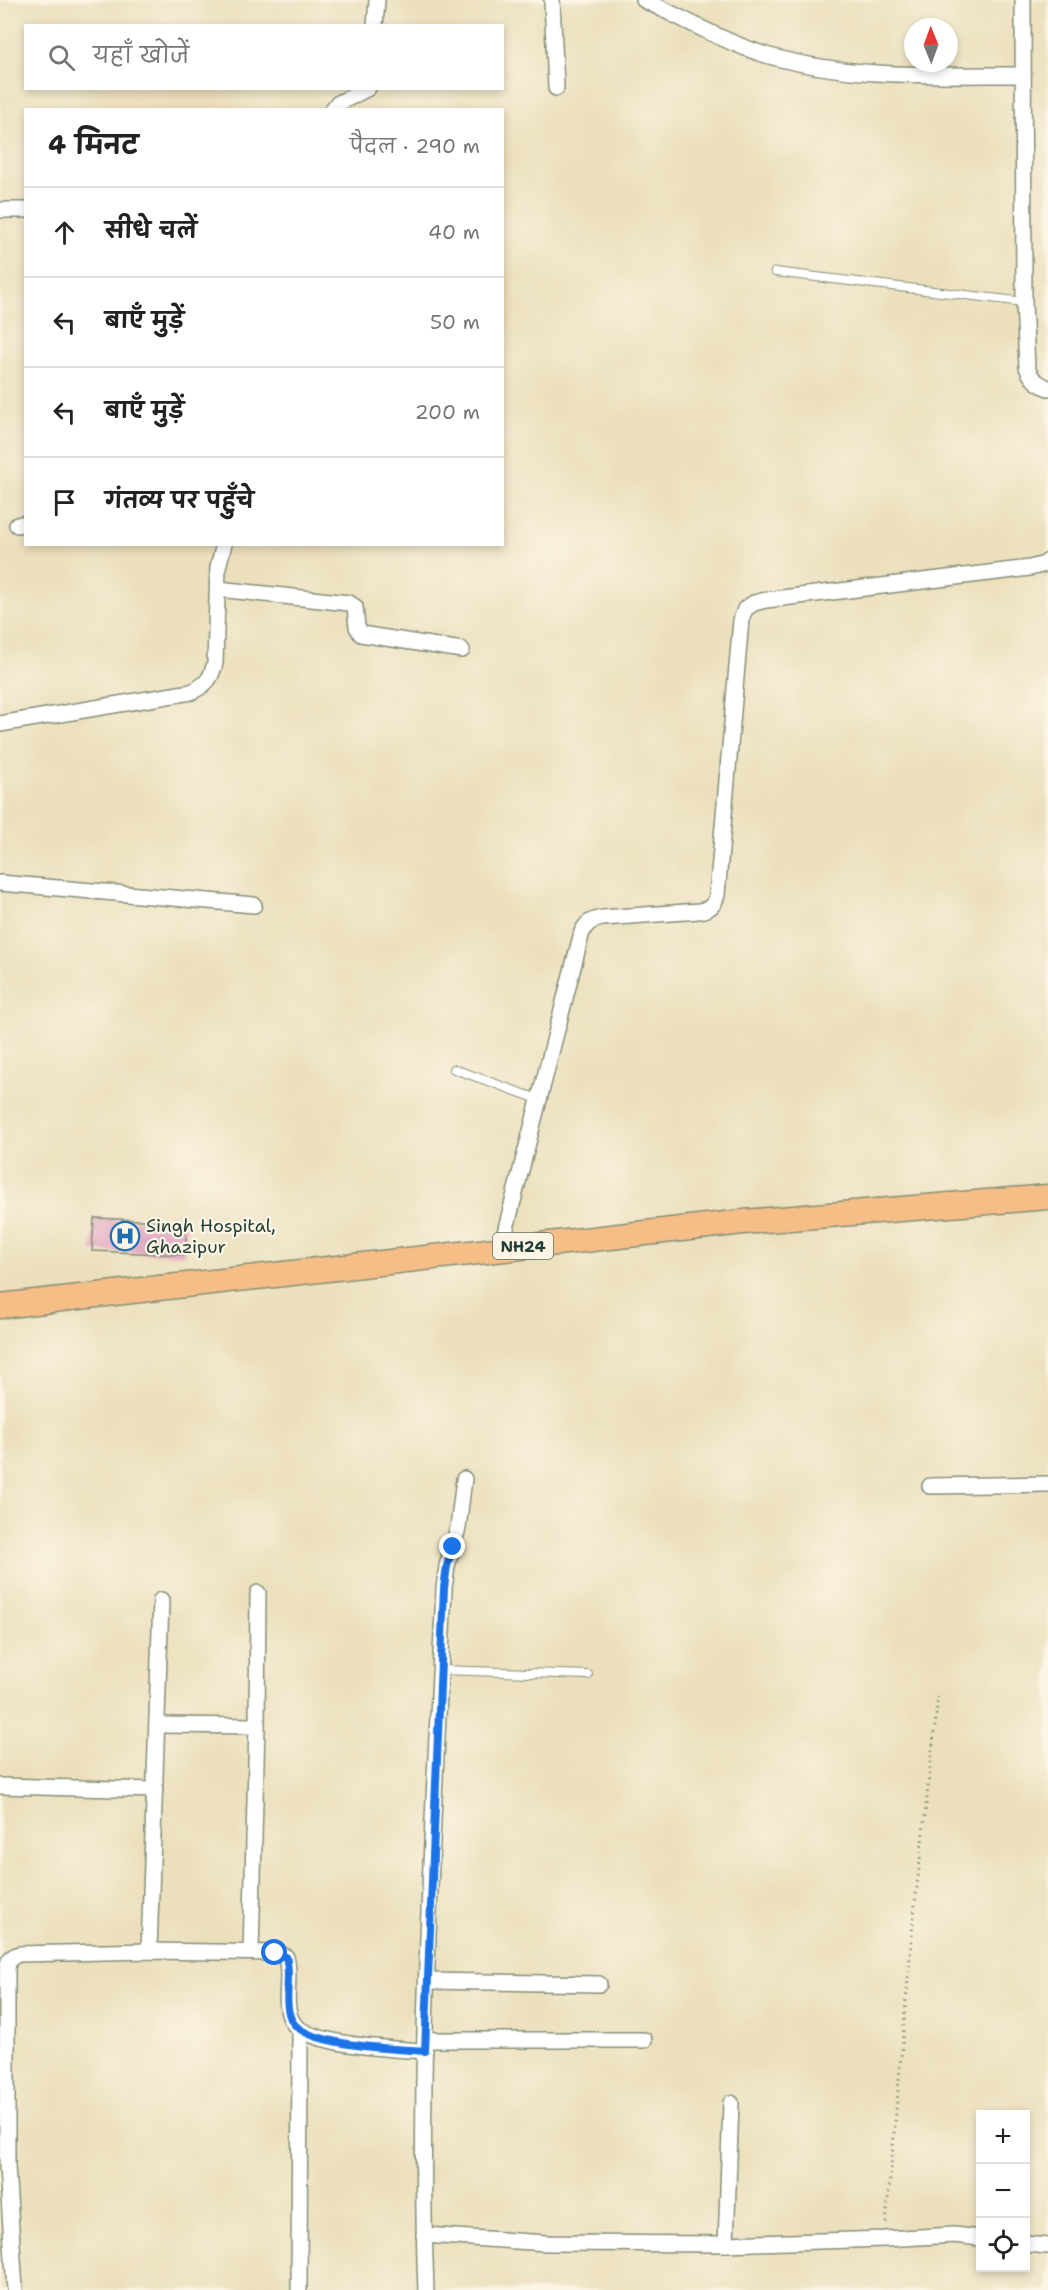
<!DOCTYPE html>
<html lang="hi">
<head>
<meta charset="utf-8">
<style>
  body { margin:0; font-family:"Shantell Sans","Playpen Sans Deva",sans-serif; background:#f6f6f6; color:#222 }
  .controls { position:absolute; right:18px; bottom:18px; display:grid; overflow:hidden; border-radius:0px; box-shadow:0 3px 9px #0003 }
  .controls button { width:54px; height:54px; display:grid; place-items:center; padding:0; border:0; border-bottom:2px solid #e0e0e0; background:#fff; color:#222; font:30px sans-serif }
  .compass { position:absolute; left:904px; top:18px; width:54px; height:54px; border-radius:50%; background:#fff; box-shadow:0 3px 9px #0003; rotate:359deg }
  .stop { position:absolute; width:18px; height:18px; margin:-14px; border:4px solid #1a73e8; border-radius:50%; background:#fff }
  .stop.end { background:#1a73e8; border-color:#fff; box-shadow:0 2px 6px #0008 }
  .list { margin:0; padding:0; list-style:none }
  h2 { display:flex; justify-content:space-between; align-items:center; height:78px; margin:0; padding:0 24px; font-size:26px }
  h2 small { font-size:20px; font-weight:400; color:#767676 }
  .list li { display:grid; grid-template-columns:39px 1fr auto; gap:18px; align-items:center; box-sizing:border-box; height:90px; padding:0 24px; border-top:2px solid #e0e0e0 }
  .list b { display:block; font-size:22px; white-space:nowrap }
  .list em { font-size:20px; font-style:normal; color:#767676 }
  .icon { flex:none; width:33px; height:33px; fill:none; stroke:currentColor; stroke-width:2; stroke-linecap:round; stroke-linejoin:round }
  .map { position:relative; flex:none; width:1048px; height:2290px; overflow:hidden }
  .search { position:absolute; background:#fff; box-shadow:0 3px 9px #0003; left:24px; top:24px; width:480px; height:66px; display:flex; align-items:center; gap:15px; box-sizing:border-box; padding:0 21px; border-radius:0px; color:#767676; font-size:22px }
  .panel { position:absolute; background:#fff; box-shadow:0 3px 9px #0003; left:24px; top:108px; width:480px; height:438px; border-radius:0px }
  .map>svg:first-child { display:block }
  .building { fill:#db9dbd }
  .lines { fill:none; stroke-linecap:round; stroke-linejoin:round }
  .service-casing { stroke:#858e78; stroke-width:10 }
  .minor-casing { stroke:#858e78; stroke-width:18 }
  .trunk-casing { stroke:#858e78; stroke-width:27 }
  .path { stroke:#858e78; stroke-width:3; stroke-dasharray:1.5 4.5; stroke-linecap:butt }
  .service { stroke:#fff; stroke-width:8 }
  .minor { stroke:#fff; stroke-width:15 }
  .trunk { stroke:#f6be87; stroke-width:24 }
  .route { stroke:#1a73e8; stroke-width:8 }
  .labels { text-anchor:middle; stroke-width:4.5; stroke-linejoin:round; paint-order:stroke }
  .shield { fill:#fcf5e5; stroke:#617469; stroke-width:1.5 }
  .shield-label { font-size:16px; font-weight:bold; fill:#1f3d34 }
  .poi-label { font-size:18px; fill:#1f3d34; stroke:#fcf5e5; text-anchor:start }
</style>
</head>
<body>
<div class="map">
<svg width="1048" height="2290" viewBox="0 0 1048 2290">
  <rect width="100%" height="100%" fill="#fcf5e5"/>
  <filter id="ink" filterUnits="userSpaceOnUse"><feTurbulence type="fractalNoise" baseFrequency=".0167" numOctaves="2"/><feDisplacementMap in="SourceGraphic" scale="12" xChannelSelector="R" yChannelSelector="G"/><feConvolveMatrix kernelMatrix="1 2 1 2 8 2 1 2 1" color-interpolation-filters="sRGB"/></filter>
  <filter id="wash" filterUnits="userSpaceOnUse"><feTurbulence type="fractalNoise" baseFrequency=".008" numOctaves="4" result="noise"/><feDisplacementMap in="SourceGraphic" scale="24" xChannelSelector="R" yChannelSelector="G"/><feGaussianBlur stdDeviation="1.35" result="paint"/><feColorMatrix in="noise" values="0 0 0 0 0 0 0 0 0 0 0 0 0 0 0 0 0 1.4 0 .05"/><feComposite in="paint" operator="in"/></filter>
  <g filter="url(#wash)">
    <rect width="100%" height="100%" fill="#ebdfbc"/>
    <g id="blocks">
      <path class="building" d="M94 1218 187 1222 185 1255 92 1251Z"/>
    </g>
  </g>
  <g filter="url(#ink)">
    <use href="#blocks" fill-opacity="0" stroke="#858e78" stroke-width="1.5"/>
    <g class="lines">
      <g class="service-casing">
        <g id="service">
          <path d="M775 272 1024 302"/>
          <path d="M454 1069 538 1099"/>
          <path d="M441 1670 588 1675"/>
        </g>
      </g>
      <g class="minor-casing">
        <g id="minor">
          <path d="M552 0 556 88"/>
          <path d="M644 0C684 19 724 42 766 55 848 79 937 75 1022 75"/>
          <path d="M1023 0 1024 302 1027 367C1031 379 1037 383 1048 388"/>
          <path d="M375 26 377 0"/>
          <path d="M332 110 337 104 368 88"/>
          <path d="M0 210H26"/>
          <path d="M17 525 26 523"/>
          <path d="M218 589 349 603 355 607 357 627 361 634 462 650"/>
          <path d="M0 724 191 692C206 685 211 679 215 663L218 567 224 544"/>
          <path d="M0 883 254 905"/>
          <path d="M501 1248 582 932C587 922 592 920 603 918L699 911C710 909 714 906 717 895L741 620 745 609 754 603 766 600 1030 568 1045 564 1048 561"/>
          <path d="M930 1486 1048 1484"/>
          <path d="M157 1725 257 1726"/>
          <path d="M0 1786 155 1790"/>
          <path d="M149 1951 161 1600"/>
          <path d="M251 1952 257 1726 258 1593"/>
          <path d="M427 1981 599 1984"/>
          <path d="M425 2040H644"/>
          <path d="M424 2235 546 2243 726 2244 885 2239 954 2235 980 2238"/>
          <path d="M726 2244 731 2103"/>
          <path d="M1026 2244 1048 2246"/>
          <path d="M15 2290 7 2166V1970C8 1960 10 1957 19 1954L149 1951 275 1953 286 1957C292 1977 282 2003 292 2021 305 2046 397 2049 425 2051"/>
          <path d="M299 2290 300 2031"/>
          <path d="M426 2290C417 2056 434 1821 444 1588L447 1566 458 1528 464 1479"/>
        </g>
      </g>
      <g class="trunk-casing">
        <path id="trunk" d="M0 1306 743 1222 1048 1197"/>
      </g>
      <path class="path" d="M886 2223 913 1923 938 1697"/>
      <use href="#service" class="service"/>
      <use href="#minor" class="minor"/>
      <use href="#trunk" class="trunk"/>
    </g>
  </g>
  <g class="lines" filter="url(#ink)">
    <path class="route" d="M275 1953 286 1957C292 1977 282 2003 292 2021 305 2046 397 2049 425 2051L444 1588 447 1566 453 1547"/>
  </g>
  <defs>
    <g id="hospital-ring" transform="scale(1.5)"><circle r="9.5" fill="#fcf5e5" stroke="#1f6fb2" stroke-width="1.5"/><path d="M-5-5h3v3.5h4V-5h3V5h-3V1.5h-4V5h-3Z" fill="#1f6fb2"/></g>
  </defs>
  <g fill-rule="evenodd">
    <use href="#hospital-ring" x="125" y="1236"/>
  </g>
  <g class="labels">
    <rect class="shield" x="493" y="1233" width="60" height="26" rx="4.5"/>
    <g class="shield-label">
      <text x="523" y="1252">NH24</text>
    </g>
    <g class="poi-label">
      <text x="146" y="1232">Singh Hospital,<tspan x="146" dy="21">Ghazipur</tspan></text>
    </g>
  </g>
</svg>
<div class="controls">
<button>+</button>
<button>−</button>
<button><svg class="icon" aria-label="locate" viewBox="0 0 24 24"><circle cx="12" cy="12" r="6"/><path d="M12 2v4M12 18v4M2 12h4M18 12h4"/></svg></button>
</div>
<svg class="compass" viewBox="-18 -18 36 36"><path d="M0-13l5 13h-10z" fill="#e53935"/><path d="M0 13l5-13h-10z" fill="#767676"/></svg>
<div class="stop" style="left:275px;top:1953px"></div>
<div class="stop end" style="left:453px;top:1547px"></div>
<div class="search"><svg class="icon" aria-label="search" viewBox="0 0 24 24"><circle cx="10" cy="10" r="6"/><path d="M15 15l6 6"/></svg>यहाँ खोजें</div>
<section class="panel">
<h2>4 मिनट<small>पैदल · 290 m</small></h2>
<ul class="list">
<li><svg class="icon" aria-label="ahead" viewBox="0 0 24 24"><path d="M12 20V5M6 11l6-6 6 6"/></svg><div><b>सीधे चलें</b></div><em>40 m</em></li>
<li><svg class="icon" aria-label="left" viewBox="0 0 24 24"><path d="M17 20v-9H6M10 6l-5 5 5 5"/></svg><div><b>बाएँ मुड़ें</b></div><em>50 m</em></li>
<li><svg class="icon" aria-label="left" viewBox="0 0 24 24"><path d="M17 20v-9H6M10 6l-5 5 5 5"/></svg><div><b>बाएँ मुड़ें</b></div><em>200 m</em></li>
<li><svg class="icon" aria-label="arrive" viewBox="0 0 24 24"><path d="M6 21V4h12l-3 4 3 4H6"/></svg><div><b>गंतव्य पर पहुँचे</b></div></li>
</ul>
</section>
</div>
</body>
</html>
